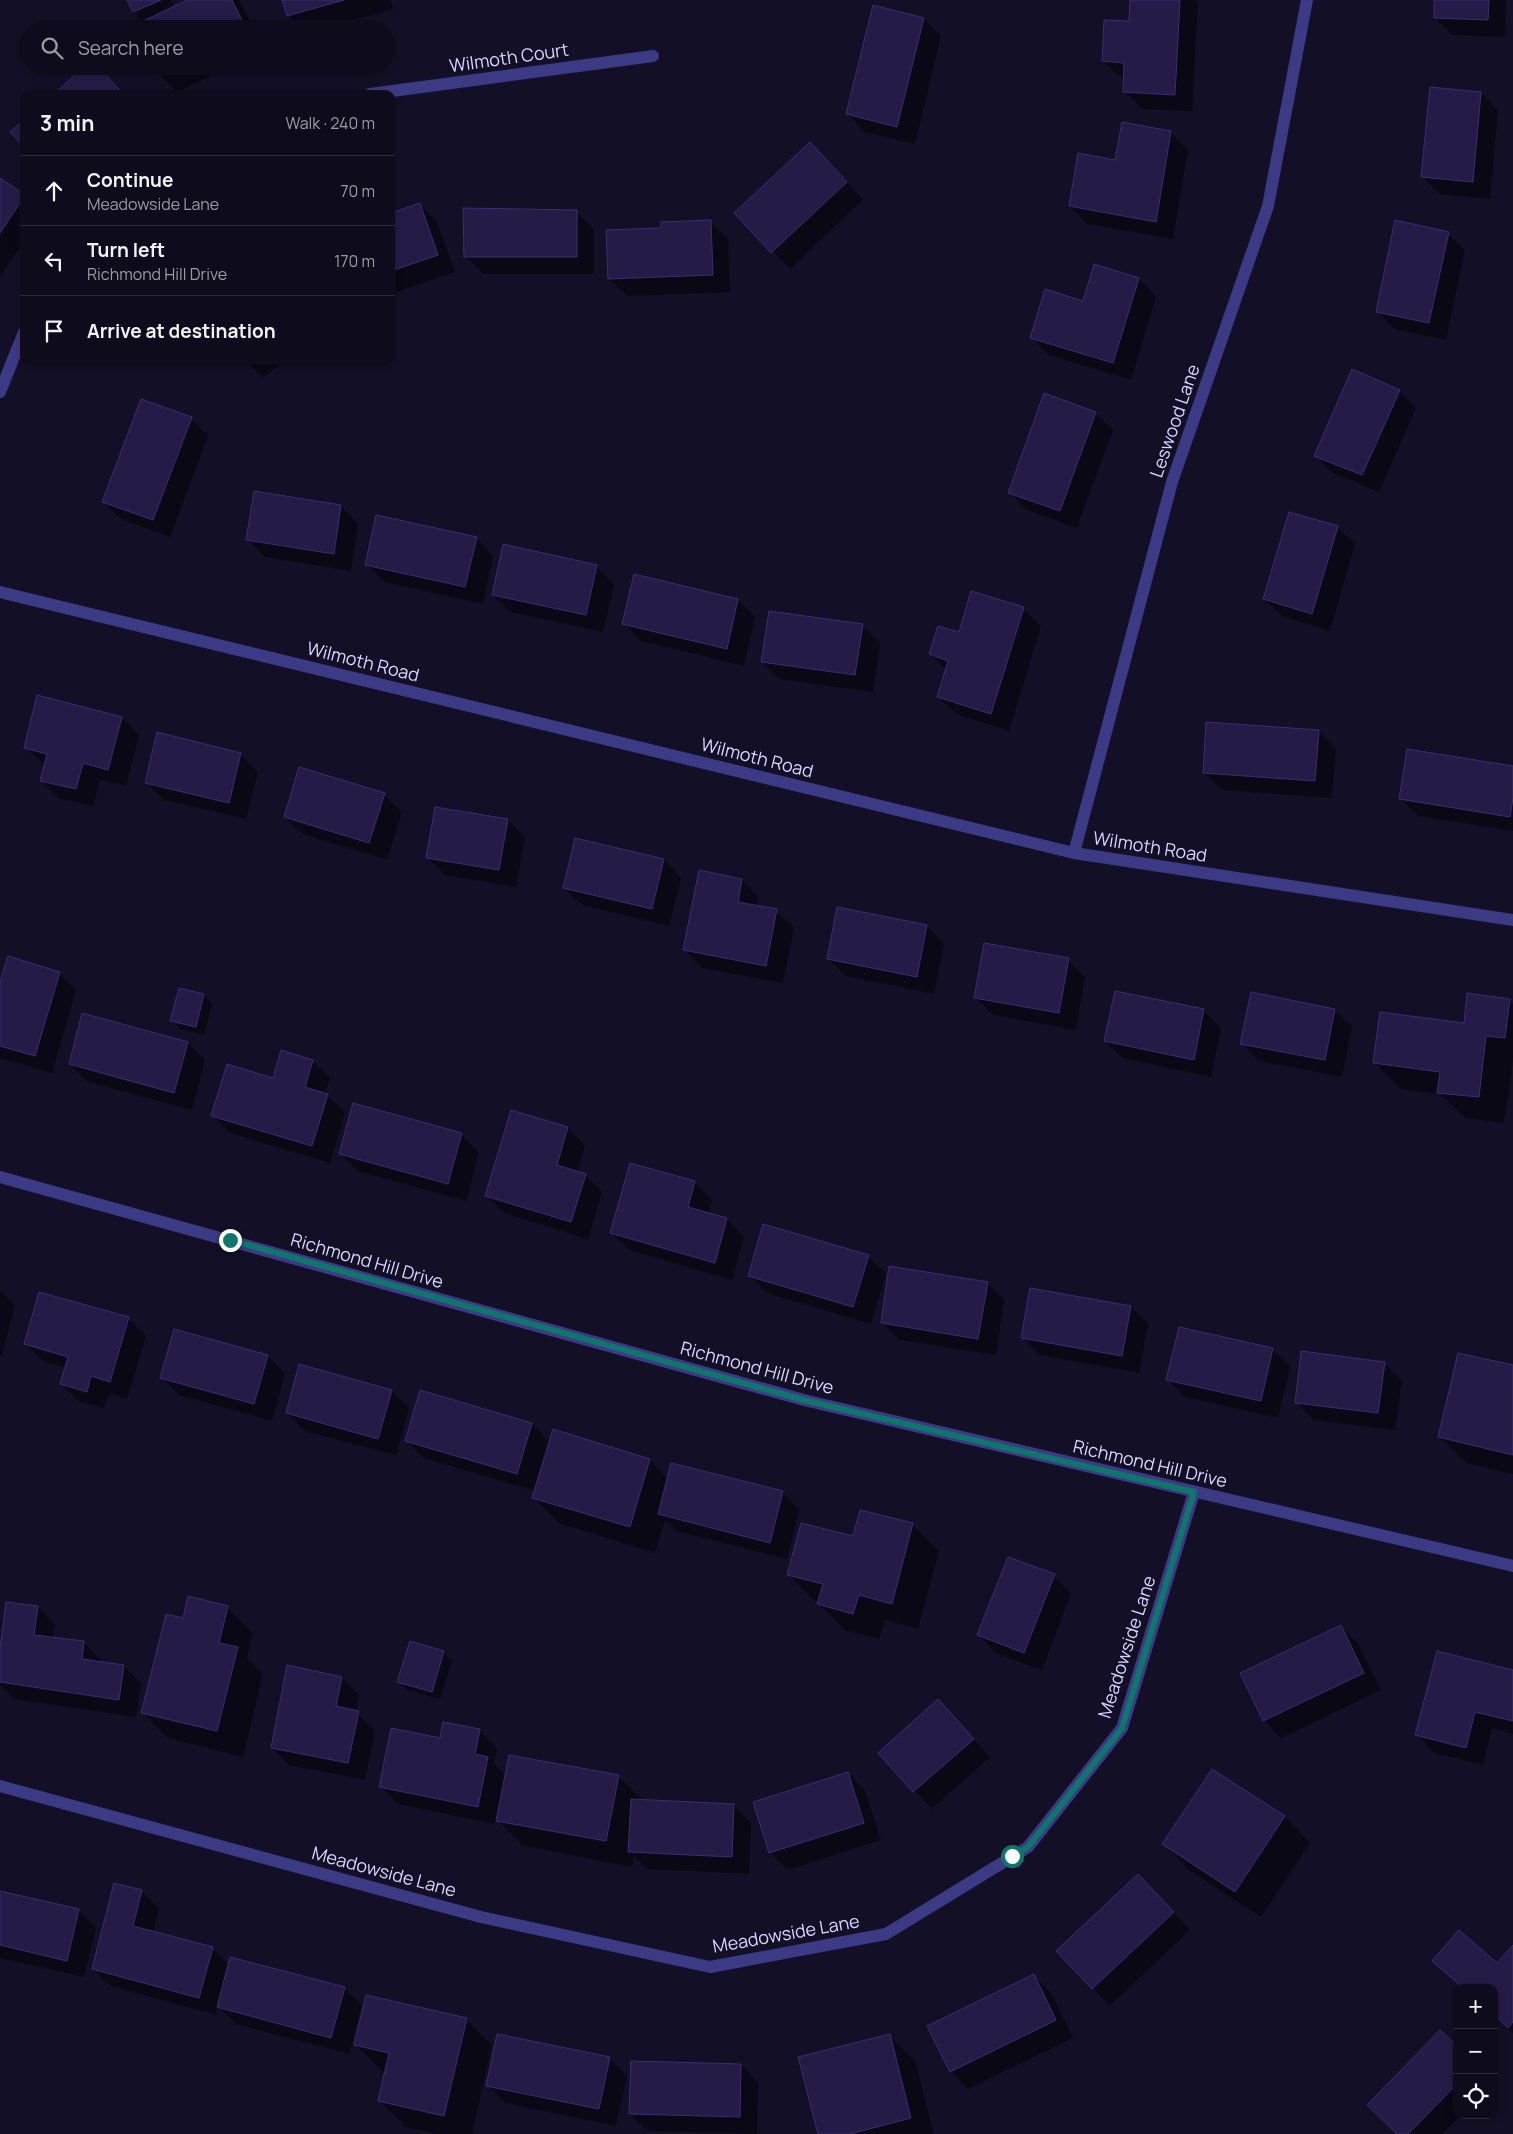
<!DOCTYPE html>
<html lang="en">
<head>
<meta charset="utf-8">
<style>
  body { margin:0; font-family:Manrope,sans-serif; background:#1c1929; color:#f1f3f6 }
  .controls { position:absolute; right:15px; bottom:15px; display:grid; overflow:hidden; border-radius:10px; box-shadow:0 2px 8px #0003 }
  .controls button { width:45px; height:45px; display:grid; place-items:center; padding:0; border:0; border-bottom:1px solid #2e2b3b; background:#0e0b1c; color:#f1f3f6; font:25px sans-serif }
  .stop { position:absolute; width:15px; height:15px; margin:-11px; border:4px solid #0f766e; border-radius:50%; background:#fff }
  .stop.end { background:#0f766e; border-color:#fff; box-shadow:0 1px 5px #0008 }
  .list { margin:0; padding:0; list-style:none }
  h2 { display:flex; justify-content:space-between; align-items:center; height:65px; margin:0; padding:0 20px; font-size:21px }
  h2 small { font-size:16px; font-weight:400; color:#9b9ba3 }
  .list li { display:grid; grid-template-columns:32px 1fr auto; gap:15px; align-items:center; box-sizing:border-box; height:70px; padding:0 20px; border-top:1px solid #2e2b3b }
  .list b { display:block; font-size:19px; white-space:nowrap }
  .list p { margin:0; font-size:16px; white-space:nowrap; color:#9b9ba3 }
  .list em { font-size:16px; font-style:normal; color:#9b9ba3 }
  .icon { flex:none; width:28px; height:28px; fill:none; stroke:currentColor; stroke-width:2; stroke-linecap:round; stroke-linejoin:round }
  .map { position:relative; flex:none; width:1513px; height:2134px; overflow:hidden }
  .search { position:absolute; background:#0e0b1c; box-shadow:0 2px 8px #0003; left:20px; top:20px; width:375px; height:55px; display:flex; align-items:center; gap:12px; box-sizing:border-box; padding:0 18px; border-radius:28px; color:#9b9ba3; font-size:19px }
  .panel { position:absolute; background:#0e0b1c; box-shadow:0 2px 8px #0003; left:20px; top:90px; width:375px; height:275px; border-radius:10px }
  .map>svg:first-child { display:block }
  .shadow { fill:#0007 }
  .building { fill:#241b47; stroke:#3b2d73 }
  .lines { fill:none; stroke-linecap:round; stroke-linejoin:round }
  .minor { stroke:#3d3a85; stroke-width:12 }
  .route { stroke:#0f766e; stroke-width:6 }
  .labels { text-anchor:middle; stroke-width:4; stroke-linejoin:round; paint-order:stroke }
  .street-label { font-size:18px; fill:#d9d4ff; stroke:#130f26 }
</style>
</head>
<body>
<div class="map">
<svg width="1513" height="2134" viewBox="0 0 1513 2134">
  <rect width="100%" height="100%" fill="#130f26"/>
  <g class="shadow">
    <path d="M129 0H171L174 8 190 0H239L254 29H138L152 18 151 16 142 20 134 12Z"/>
    <path d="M284 0H391L393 9 319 29H301L288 15Z"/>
    <path d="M1132 0H1195L1198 3 1192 111 1142 109 1124 91 1125 79 1121 78 1103 61 1130 22Z"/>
    <path d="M1435 0H1506L1505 37 1452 35 1435 18Z"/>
    <path d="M924 19 941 36 915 144 865 132 848 114Z"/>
    <path d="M156 66H232L178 92 160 75Z"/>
    <path d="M1481 93 1498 111 1490 199 1440 194 1422 177Z"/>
    <path d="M1170 132 1188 150 1173 239 1087 224 1070 206 1116 162Z"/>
    <path d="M827 161 863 200 790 269 736 213Z"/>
    <path d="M0 180 24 195V241L0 277Z"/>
    <path d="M420 205 437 222 455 272 391 294V214Z"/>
    <path d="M576 212 594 229V274H483L465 256Z"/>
    <path d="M710 222 728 239 730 292 627 296 609 279 662 230Z"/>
    <path d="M1448 233 1465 250 1446 340 1394 329 1377 311Z"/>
    <path d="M1095 266 1139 279 1156 297 1131 380 1049 355 1031 337 1084 302Z"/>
    <path d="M246 361H284L263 378Z"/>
    <path d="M1399 391 1416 408 1379 492 1333 473 1316 455Z"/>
    <path d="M1095 413 1113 430 1077 528 1027 510 1010 493Z"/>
    <path d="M191 418 208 436 170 537 121 519 103 502Z"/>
    <path d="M341 506 358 524 351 571 265 557 248 540Z"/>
    <path d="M1337 527 1355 544 1330 631 1282 616 1264 599Z"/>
    <path d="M476 538 493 556 483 604 384 582 366 564Z"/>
    <path d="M596 566 614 584 603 632 510 612 493 594Z"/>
    <path d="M635 576 738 600 755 617 744 666 641 641 623 623Z"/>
    <path d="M1023 608 1041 626 1009 731 956 714 938 697 947 670 930 654 959 634Z"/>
    <path d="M862 625 880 643 873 692 780 679 762 661Z"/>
    <path d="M121 718 139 735 126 786 100 780 93 806 59 798 41 780 45 765 25 747Z"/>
    <path d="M1318 731 1336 749 1332 798 1222 790 1204 772Z"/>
    <path d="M240 754 258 772 246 819 164 800 146 782Z"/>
    <path d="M1513 767V831L1418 816 1400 798Z"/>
    <path d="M384 795 402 812 387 860 303 834 285 817Z"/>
    <path d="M507 820 525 837 516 887 445 875 427 858Z"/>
    <path d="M576 839 664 860 681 878 669 926 582 905 564 888Z"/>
    <path d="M742 880 759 898 757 907 776 911 794 928 783 983 702 968 685 950Z"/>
    <path d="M838 909 927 926 944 944 934 994 846 976 828 959Z"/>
    <path d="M1068 960 1085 977 1076 1030 993 1015 975 998Z"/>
    <path d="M59 973 76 990 52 1073 0 1058V987Z"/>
    <path d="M180 989 204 995 212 1004 204 1035 180 1029 172 1020Z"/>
    <path d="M1116 992 1204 1011 1221 1028 1211 1077 1123 1058 1105 1041Z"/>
    <path d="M1509 1000 1513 1004V1061L1504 1123 1465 1118 1440 1094 1401 1089 1375 1063 1465 1024Z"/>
    <path d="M1335 1010 1352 1027 1342 1077 1259 1061 1242 1043Z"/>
    <path d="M83 1015 188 1043 205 1060 192 1110 88 1082 70 1064Z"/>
    <path d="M312 1061 330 1078 325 1094 345 1112 330 1163 230 1133 213 1116 274 1079Z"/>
    <path d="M512 1112 568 1128 585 1146 577 1172 585 1175 602 1192 588 1239 504 1213 487 1196Z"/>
    <path d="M461 1134 479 1152 466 1201 358 1171 340 1153Z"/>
    <path d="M694 1182 712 1200 708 1214 727 1219 744 1237 732 1280 629 1250 612 1233Z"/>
    <path d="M868 1256 886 1274 871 1324 767 1293 749 1275Z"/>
    <path d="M987 1283 1004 1300 996 1355 900 1340 882 1323Z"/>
    <path d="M0 1290 15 1305 2 1355 0 1354Z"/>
    <path d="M1131 1307 1148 1324 1139 1373 1040 1355 1023 1338Z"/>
    <path d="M128 1319 146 1336 127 1399 109 1393 104 1408 78 1401 61 1383 66 1368 43 1361 25 1344Z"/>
    <path d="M175 1330 268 1356 285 1374 272 1421 179 1395 162 1377Z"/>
    <path d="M1272 1349 1290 1367 1278 1418 1185 1397 1168 1379Z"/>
    <path d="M1384 1363 1402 1381 1395 1430 1314 1420 1296 1402Z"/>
    <path d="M1513 1366V1474L1466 1463 1440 1437Z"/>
    <path d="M391 1391 409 1408 396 1455 304 1431 287 1413Z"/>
    <path d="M421 1391 532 1424 550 1443 554 1431 650 1460 668 1479 782 1492 799 1510 787 1559 677 1531 665 1520 655 1553 559 1523 533 1497 535 1491 424 1458 406 1440Z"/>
    <path d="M861 1511 913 1525 939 1551 918 1629 885 1620 879 1639 845 1630 819 1604V1602L815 1601 789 1575 854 1538Z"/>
    <path d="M1054 1576 1071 1593 1042 1670 996 1653 979 1635Z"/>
    <path d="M38 1607 55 1625 53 1639 84 1643 101 1660V1663L123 1666 141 1683 136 1717 14 1699 0 1685V1657Z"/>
    <path d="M227 1607 253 1633 247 1658 263 1674 243 1757 168 1738 143 1713 184 1620Z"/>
    <path d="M1341 1626 1358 1644 1381 1690 1281 1738 1264 1720Z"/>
    <path d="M443 1652 452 1661 440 1699 407 1690 399 1681Z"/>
    <path d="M1513 1671V1734L1492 1728 1483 1765 1434 1753 1417 1735Z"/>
    <path d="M342 1678 359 1695 356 1712 375 1730 365 1780 289 1765 272 1748Z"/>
    <path d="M938 1701 990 1757 932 1809 880 1753Z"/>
    <path d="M444 1724 480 1731 497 1748 494 1764 506 1776H618L643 1801 734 1806 751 1823 749 1874 647 1869 634 1856 632 1867 524 1846 496 1819 495 1824 398 1804 381 1787 441 1740Z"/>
    <path d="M1213 1770 1285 1817 1310 1843 1261 1917 1189 1870 1164 1844Z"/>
    <path d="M848 1773 865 1791 881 1840 788 1870 770 1852Z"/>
    <path d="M0 1892 78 1910 96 1928 84 1977 0 1958Z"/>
    <path d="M142 1892 159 1909 153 1932 212 1948 229 1965 344 1988 362 2005 349 2054 236 2024 218 2007 216 2015 111 1986 93 1969Z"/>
    <path d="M1156 1893 1190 1930 1110 2006 1058 1951Z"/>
    <path d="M1513 1947V2033L1494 2017V1988H1461L1434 1961 1497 1965Z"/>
    <path d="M1033 1975 1051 1993 1073 2038 968 2089 951 2071Z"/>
    <path d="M466 2019 492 2045 472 2134H437L406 2127 380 2101 386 2072 382 2071 356 2045Z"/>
    <path d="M889 2035 915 2061 934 2134H819Z"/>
    <path d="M1457 2048V2115H1461L1442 2134H1398Z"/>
    <path d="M609 2058 627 2075 616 2126 505 2103 488 2086Z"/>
    <path d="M741 2065 758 2083 757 2134 648 2131 630 2114Z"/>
  </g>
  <g class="building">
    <path d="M127 0H161L133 12Z"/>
    <path d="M187 0H232L246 29H137L135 25Z"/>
    <path d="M282 0H344L287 16Z"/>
    <path d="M1130 0H1180L1175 95 1123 92 1124 63 1102 61 1104 20 1129 21Z"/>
    <path d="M1434 0H1489L1488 20 1434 18Z"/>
    <path d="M873 5 924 18 897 127 846 114Z"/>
    <path d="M85 66H98L123 94H54Z"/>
    <path d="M155 66H178L159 75Z"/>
    <path d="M1430 87 1481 92 1473 182 1421 177Z"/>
    <path d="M24 120V147L10 132Z"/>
    <path d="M1122 122 1171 131 1156 222 1069 206 1078 153 1115 160Z"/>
    <path d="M810 142 847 182 771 253 734 213Z"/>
    <path d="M0 178 24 194V197L0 233Z"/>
    <path d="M420 203 438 255 391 271V213Z"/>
    <path d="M463 208 577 210V257H464Z"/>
    <path d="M711 220 713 275 608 279 606 230 661 228V222Z"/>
    <path d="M1395 220 1449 232 1429 323 1376 312Z"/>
    <path d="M1094 264 1139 278 1113 363 1030 338 1045 289 1083 301Z"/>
    <path d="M1352 369 1400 390 1362 475 1314 456Z"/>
    <path d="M1044 393 1096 412 1060 511 1008 493Z"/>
    <path d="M141 399 192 417 153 520 102 502Z"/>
    <path d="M254 491 341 505 334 554 246 540Z"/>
    <path d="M1289 512 1338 526 1312 614 1263 599Z"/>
    <path d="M376 515 477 537 465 587 365 565Z"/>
    <path d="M503 544 597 565 586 615 492 595Z"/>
    <path d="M634 574 738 599 727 649 622 624Z"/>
    <path d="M971 591 1024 607 991 714 937 697 948 661 929 654 938 626 959 632Z"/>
    <path d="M769 611 863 624 855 675 761 662Z"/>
    <path d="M37 695 122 717 108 770 83 763 76 789 40 781 47 754 24 748Z"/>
    <path d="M1206 722 1319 730 1315 781 1203 773Z"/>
    <path d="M157 732 241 753 229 803 145 783Z"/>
    <path d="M1407 749 1513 766V798L1510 817 1399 799Z"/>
    <path d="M299 767 385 793 369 843 284 817Z"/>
    <path d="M435 807 508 819 499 870 426 858Z"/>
    <path d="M575 838 664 859 652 909 563 888Z"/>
    <path d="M699 870 742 879 738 902 777 909 766 966 683 950Z"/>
    <path d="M837 907 927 925 917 977 827 959Z"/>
    <path d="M984 943 1069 958 1059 1013 974 998Z"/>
    <path d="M8 956 60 972 35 1056 0 1046V982Z"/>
    <path d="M179 988 204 994 196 1027 170 1021Z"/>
    <path d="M1115 991 1204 1009 1194 1060 1104 1041Z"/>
    <path d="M1251 992 1335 1009 1325 1060 1240 1044Z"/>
    <path d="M1467 993 1510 999 1505 1038 1486 1036 1479 1097 1437 1093 1440 1072 1373 1063 1380 1012 1464 1023Z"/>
    <path d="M82 1013 188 1042 174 1093 69 1064Z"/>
    <path d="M281 1050 313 1060 305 1087 328 1094 312 1146 211 1116 227 1064 273 1078Z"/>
    <path d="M353 1103 462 1133 448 1184 339 1154Z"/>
    <path d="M511 1110 568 1127 557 1165 586 1174 571 1222 485 1196Z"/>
    <path d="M630 1163 695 1181 688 1207 727 1218 715 1263 610 1233Z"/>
    <path d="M763 1224 869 1255 853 1307 748 1276Z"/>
    <path d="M889 1266 988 1282 978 1339 881 1323Z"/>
    <path d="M1030 1288 1131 1306 1122 1356 1021 1338Z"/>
    <path d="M39 1292 129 1317 110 1382 91 1376 87 1392 60 1384 68 1357 24 1344Z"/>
    <path d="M1179 1327 1273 1348 1261 1401 1166 1380Z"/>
    <path d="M174 1329 268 1355 254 1404 160 1378Z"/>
    <path d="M1301 1351 1385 1362 1378 1413 1295 1403Z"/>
    <path d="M1458 1353 1513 1365V1455L1438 1437Z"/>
    <path d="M299 1364 392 1390 378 1439 286 1413Z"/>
    <path d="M420 1390 532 1423 517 1474 405 1441Z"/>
    <path d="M553 1429 650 1459 630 1527 532 1498Z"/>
    <path d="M671 1463 783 1491 770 1543 658 1514Z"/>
    <path d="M860 1510 913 1523 892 1604 859 1595 853 1614 817 1604 823 1584 787 1575 801 1523 853 1536Z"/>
    <path d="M1008 1557 1055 1574 1024 1653 977 1635Z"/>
    <path d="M188 1596 228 1606 219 1643 238 1647 217 1731 141 1713 166 1614 183 1618Z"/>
    <path d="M6 1602 38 1606 34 1635 84 1641 82 1659 124 1665 119 1700 0 1682V1648Z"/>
    <path d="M1341 1625 1364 1673 1263 1721 1240 1673Z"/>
    <path d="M410 1641 444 1651 432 1692 397 1682Z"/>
    <path d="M1437 1651 1513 1670V1721L1475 1712 1466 1748 1415 1735Z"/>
    <path d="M287 1665 342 1677 336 1706 359 1711 348 1763 271 1748Z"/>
    <path d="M938 1699 974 1739 913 1792 878 1753Z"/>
    <path d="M443 1722 480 1729 475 1754 488 1757 478 1807 379 1787 391 1728 440 1738Z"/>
    <path d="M509 1755 619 1775 606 1841 496 1821Z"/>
    <path d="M1212 1769 1285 1816 1235 1892 1162 1844Z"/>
    <path d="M848 1772 864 1823 769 1853 753 1802Z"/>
    <path d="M631 1799 734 1804 732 1857 628 1852Z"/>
    <path d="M1138 1874 1174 1912 1092 1989 1056 1951Z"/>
    <path d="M114 1883 142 1890 133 1926 213 1947 199 1998 92 1969Z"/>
    <path d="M0 1891 79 1909 67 1961 0 1945Z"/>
    <path d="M1459 1930 1497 1963 1513 1945V2022L1508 2028 1494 2015V1988H1463L1432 1961Z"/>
    <path d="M230 1957 345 1987 331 2038 217 2007Z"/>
    <path d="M1034 1974 1056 2020 950 2072 927 2026Z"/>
    <path d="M366 1995 467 2018 444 2116 378 2101 389 2053 354 2045Z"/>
    <path d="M1440 2030 1457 2046V2084L1408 2134H1397L1367 2105Z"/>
    <path d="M497 2034 610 2057 599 2109 486 2086Z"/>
    <path d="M890 2034 911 2118 850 2134H818L798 2057Z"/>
    <path d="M631 2061 741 2064 740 2117 629 2114Z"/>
  </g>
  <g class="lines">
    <g class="minor">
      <path d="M370 94 653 56"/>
      <path d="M0 392 24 332"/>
      <path d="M0 592 1074 853 1513 920"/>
      <path d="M1074 853 1172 482 1268 206 1307 0"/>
      <path d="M0 1177 804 1400 1513 1566"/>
      <path d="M0 1786 481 1917 710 1967 886 1934 1028 1847 1122 1728 1194 1492"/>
    </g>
  </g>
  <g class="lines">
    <path class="route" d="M230 1240 804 1400 1194 1492 1122 1728 1028 1847 1012 1856"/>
  </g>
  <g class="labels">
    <g class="street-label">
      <text transform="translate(509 58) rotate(-8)" y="6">Wilmoth Court</text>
      <text transform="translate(1175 421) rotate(-71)" y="6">Leswood Lane</text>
      <text transform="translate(363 662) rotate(14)" y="6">Wilmoth Road</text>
      <text transform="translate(757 758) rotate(14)" y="6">Wilmoth Road</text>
      <text transform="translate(1150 847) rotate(9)" y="6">Wilmoth Road</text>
      <text transform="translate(367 1261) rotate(16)" y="6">Richmond Hill Drive</text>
      <text transform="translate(757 1368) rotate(15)" y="6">Richmond Hill Drive</text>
      <text transform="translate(1150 1464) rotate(13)" y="6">Richmond Hill Drive</text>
      <text transform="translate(1127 1647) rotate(-72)" y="6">Meadowside Lane</text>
      <text transform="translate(384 1872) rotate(15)" y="6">Meadowside Lane</text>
      <text transform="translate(786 1934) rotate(-10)" y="6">Meadowside Lane</text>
    </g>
  </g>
</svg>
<div class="controls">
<button>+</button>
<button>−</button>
<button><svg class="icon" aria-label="locate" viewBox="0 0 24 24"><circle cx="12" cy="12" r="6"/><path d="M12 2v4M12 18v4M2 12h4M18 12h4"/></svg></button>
</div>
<div class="stop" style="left:1012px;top:1856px"></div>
<div class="stop end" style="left:230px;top:1240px"></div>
<div class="search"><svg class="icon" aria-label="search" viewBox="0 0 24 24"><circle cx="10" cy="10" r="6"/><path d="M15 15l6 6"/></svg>Search here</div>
<section class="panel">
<h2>3 min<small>Walk · 240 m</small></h2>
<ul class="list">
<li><svg class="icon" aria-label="ahead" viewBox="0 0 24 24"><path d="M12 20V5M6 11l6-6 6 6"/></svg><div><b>Continue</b><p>Meadowside Lane</p></div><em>70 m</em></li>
<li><svg class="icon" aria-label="left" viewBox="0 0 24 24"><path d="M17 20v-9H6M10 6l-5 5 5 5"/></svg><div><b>Turn left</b><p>Richmond Hill Drive</p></div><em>170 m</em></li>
<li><svg class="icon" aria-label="arrive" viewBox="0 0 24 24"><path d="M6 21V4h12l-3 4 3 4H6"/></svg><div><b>Arrive at destination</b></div></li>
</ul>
</section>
</div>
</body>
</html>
